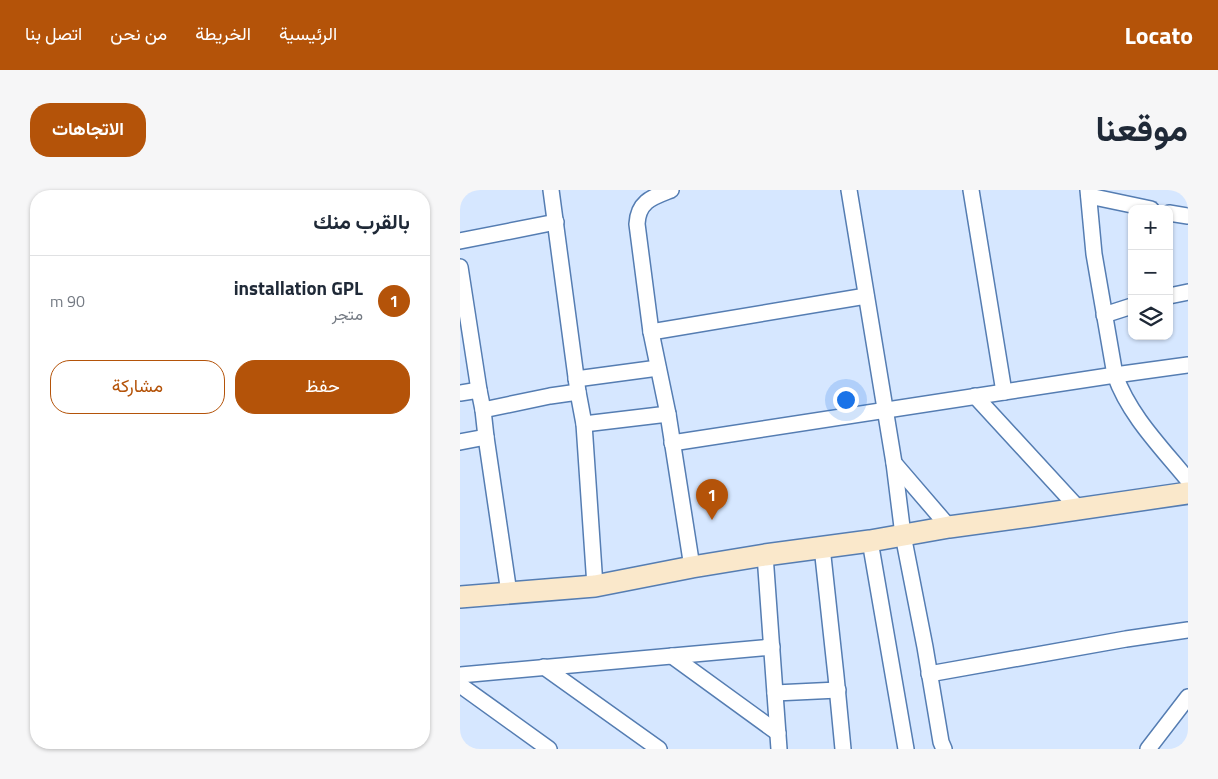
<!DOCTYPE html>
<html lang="ar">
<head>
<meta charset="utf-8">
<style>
  body { margin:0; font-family:"Titillium Web",Vazirmatn,sans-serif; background:#f6f6f7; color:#1f2937; direction:rtl }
  .controls { position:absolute; right:15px; top:15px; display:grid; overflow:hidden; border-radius:10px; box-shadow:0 1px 4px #0004 }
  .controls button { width:45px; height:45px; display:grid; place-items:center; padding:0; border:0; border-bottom:1px solid #e0e1e3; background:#fff; color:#1f2937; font:25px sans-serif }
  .you { position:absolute; left:385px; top:209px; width:18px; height:18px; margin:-12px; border:4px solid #fff; border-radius:50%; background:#1a73e8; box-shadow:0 0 0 8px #1a73e833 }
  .badge { display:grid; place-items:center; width:32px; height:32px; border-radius:50%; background:#b45309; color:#fff; font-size:16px; font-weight:700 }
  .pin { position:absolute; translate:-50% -41px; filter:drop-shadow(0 1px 2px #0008) }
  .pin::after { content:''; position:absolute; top:26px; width:18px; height:15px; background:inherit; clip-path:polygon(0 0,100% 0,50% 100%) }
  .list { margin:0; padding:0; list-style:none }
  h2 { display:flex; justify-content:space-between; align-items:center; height:65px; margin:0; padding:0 20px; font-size:21px }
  h2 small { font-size:16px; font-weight:400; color:#747a83 }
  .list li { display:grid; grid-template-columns:32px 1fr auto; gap:15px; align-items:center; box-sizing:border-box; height:90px; padding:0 20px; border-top:1px solid #e0e1e3 }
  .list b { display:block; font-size:19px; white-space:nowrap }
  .list p { margin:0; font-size:16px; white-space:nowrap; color:#747a83 }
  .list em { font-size:16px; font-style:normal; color:#747a83 }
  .actions { display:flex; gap:10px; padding:15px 20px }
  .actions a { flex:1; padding:11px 0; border:1px solid #b45309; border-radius:20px; text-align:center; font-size:18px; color:#b45309 }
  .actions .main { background:#b45309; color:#fff }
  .icon { flex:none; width:28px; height:28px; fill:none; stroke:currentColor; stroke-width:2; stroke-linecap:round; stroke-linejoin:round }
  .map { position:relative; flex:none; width:728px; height:559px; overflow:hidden; direction:ltr; border-radius:20px }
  header { display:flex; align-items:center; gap:30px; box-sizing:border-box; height:70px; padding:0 25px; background:#b45309; color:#fff }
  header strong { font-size:24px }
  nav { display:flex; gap:28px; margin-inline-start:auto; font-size:18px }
  .intro { display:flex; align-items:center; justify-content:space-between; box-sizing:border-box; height:120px; padding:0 30px }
  h1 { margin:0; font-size:35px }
  .button { padding:12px 22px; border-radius:20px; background:#b45309; color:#fff; font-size:18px; font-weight:700 }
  main { display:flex; gap:30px; padding:0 30px }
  aside { flex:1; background:#fff; border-radius:20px; box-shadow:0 1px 4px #0004 }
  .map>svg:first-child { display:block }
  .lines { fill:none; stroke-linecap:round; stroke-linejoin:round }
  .minor-casing { stroke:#557db2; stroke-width:18 }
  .secondary-casing { stroke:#557db2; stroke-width:24 }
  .minor { stroke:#fff; stroke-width:15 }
  .secondary { stroke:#fae8cb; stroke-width:21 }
</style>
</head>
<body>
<header>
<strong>Locato</strong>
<nav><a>الرئيسية</a><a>الخريطة</a><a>من نحن</a><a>اتصل بنا</a></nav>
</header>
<div class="intro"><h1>موقعنا</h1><a class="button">الاتجاهات</a></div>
<main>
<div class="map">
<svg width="728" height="559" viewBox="0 0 728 559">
  <rect width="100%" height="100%" fill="#d6e7ff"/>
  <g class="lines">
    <g class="minor-casing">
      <g id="minor">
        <path d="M91 0 118 202 124 234 135 396"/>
        <path d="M211 0C193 7 178 11 177 34L191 142 208 224 232 377"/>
        <path d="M389 0 434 273 443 345 465 457 481 552 484 559"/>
        <path d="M511 0 544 202"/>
        <path d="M628 0 634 64 655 185C669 225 701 257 728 290"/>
        <path d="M629 6 691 19"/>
        <path d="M709 23 728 26"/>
        <path d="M0 51 96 32"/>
        <path d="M0 77 19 200 23 220 26 247 49 403"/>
        <path d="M709 106 728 102"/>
        <path d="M644 125 672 116"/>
        <path d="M191 142 406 106"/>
        <path d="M116 189 198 178"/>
        <path d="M0 203 19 200"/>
        <path d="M515 206 619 319"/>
        <path d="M23 220 90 206 118 202"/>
        <path d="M124 234 208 224"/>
        <path d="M0 252 26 247"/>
        <path d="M212 253 655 185 728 175"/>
        <path d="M434 273 489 337"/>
        <path d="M410 351 446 559"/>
        <path d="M362 357 376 486 383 559"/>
        <path d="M305 365 319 559"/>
        <path d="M212 466 318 543"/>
        <path d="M84 477 199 559"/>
        <path d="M469 484 666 449 728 440"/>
        <path d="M0 485 312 457"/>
        <path d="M0 495 89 559"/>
        <path d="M315 503 378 500"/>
        <path d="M688 559 728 507"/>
      </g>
    </g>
    <g class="secondary-casing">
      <path id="secondary" d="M0 407 135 396 232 377 305 365 410 351 489 337 570 326 728 303"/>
    </g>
    <use href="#minor" class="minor"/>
    <use href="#secondary" class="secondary"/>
  </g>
</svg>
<div class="controls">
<button>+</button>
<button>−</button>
<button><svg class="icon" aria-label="layers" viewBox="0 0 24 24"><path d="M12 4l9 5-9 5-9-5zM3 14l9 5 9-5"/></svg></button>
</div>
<div class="you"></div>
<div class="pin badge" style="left:252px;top:330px">1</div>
</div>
<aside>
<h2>بالقرب منك<small></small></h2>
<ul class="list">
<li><span class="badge">1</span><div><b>installation GPL</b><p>متجر</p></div><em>90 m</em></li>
</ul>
<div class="actions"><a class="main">حفظ</a><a>مشاركة</a></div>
</aside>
</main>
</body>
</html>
